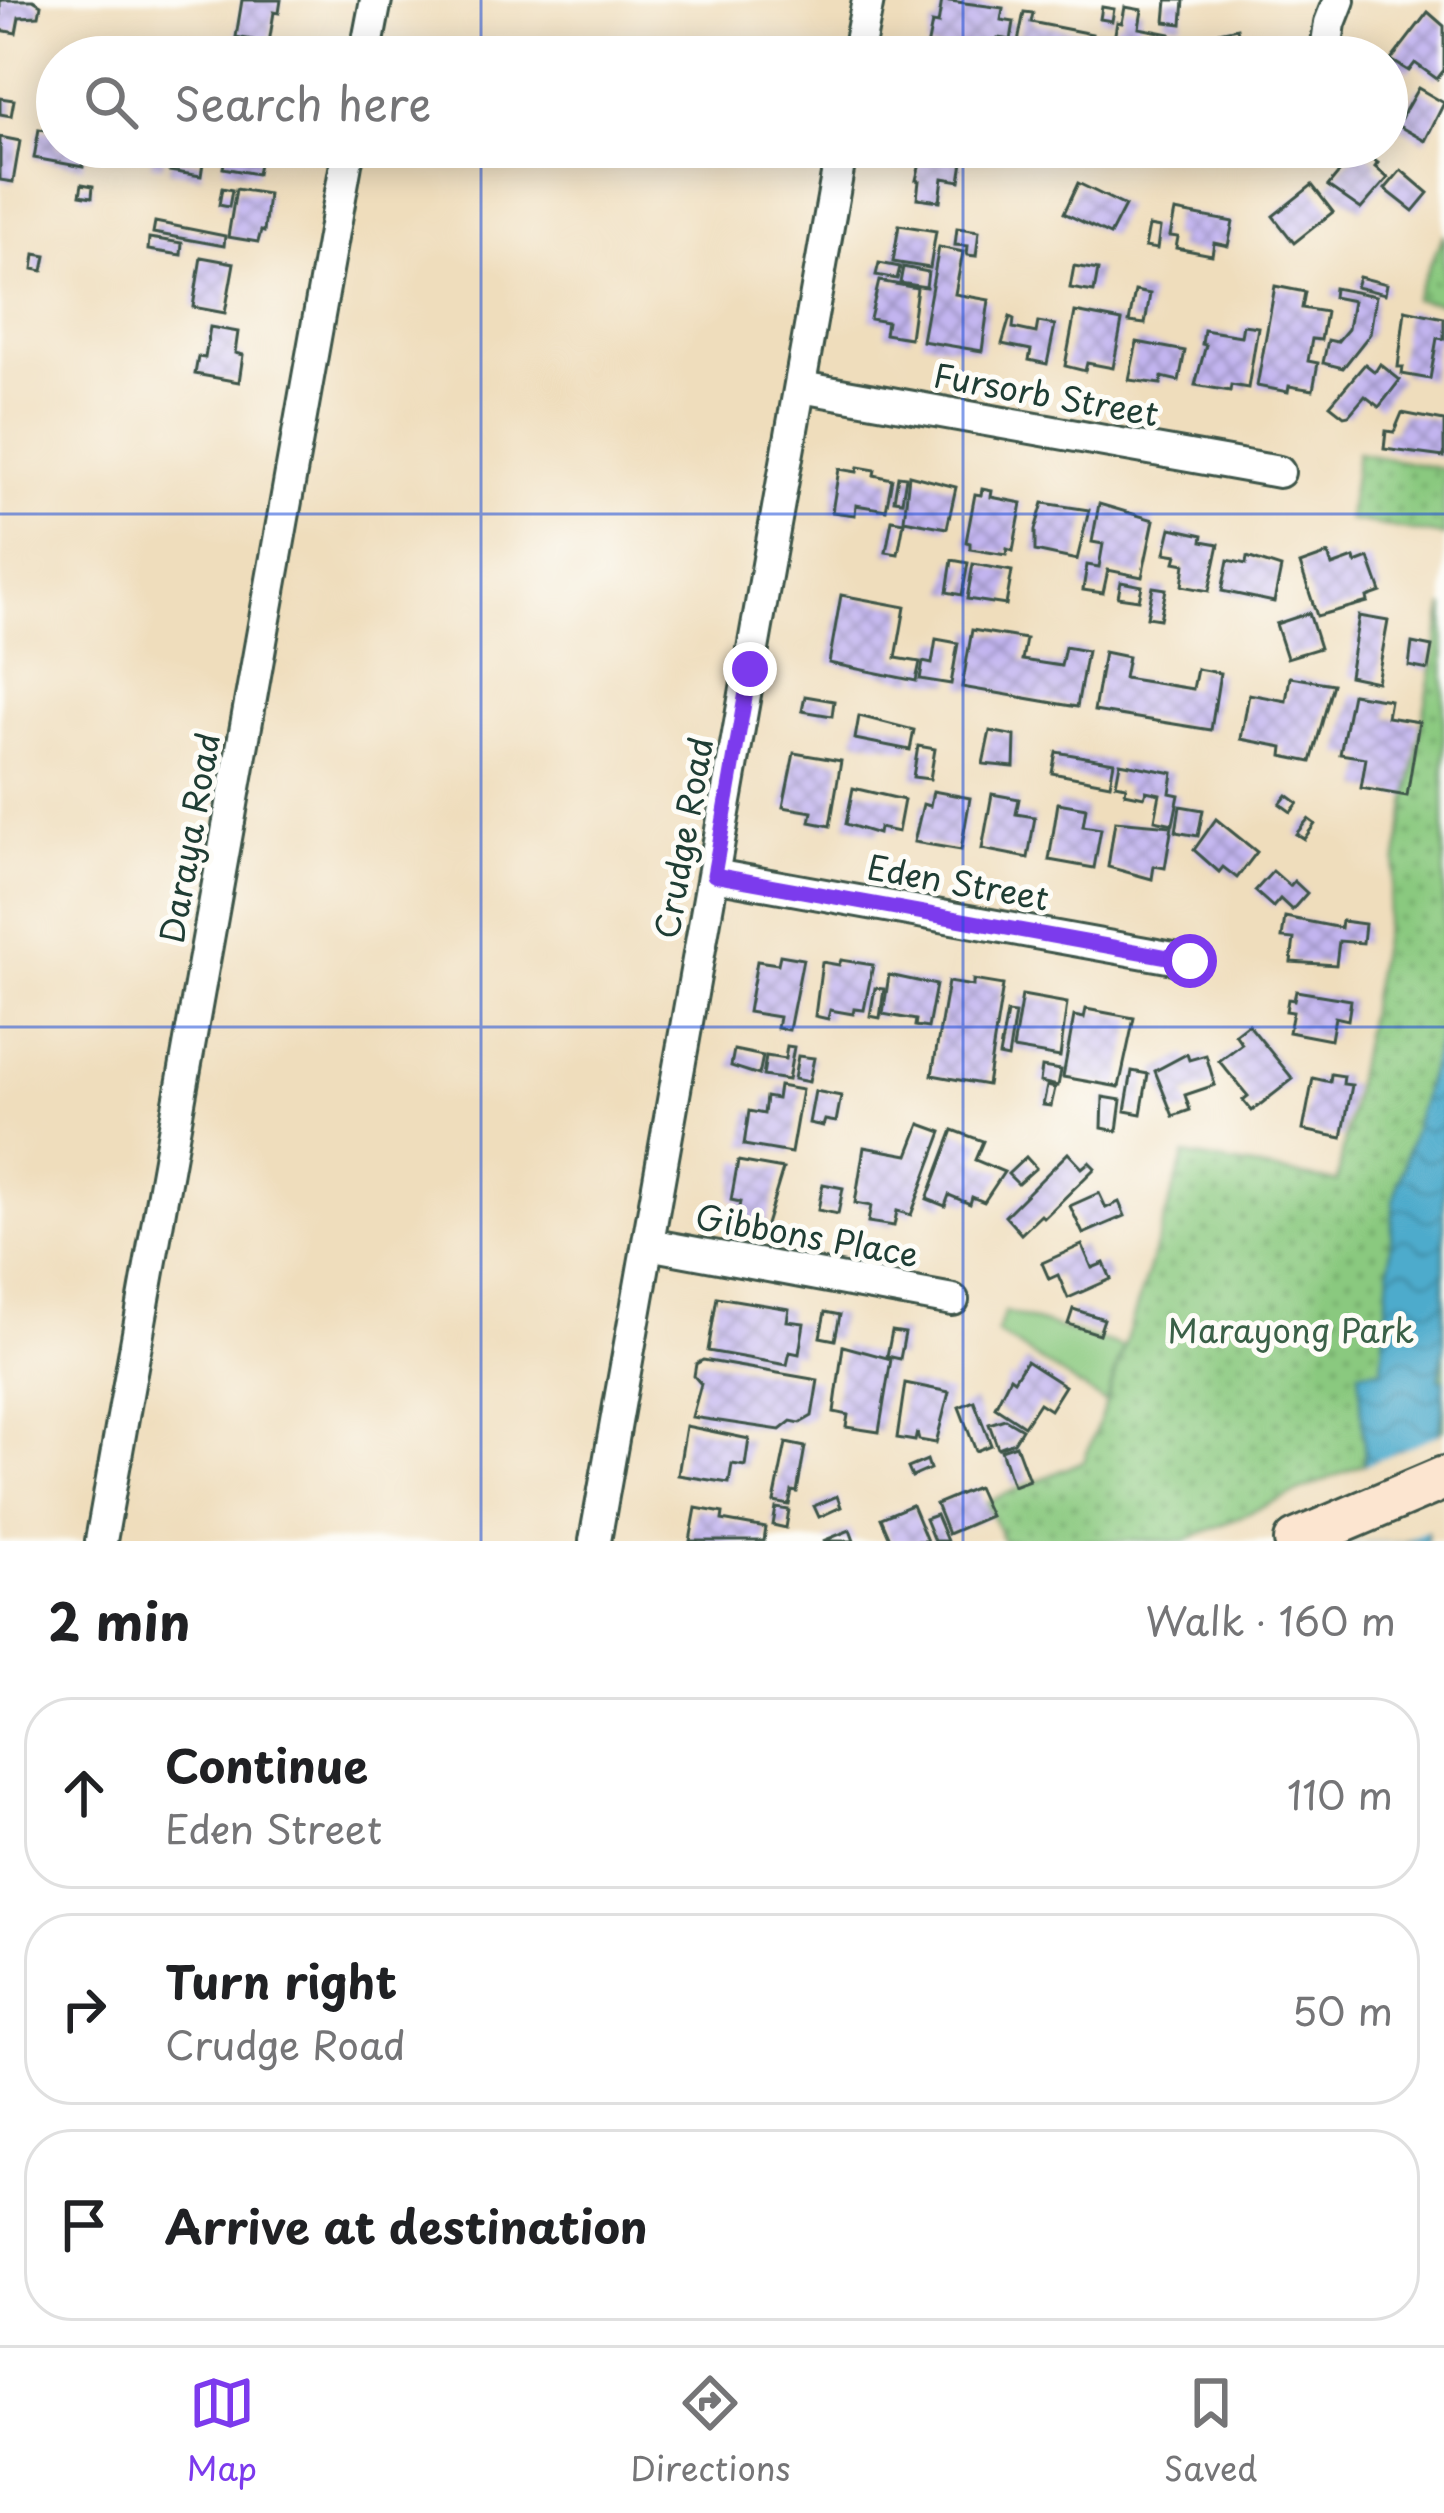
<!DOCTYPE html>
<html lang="en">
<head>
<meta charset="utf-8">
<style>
  body { margin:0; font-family:"Playpen Sans",sans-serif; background:#f2f2f2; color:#202124 }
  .stop { position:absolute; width:36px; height:36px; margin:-27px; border:9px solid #7c3aed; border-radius:50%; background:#fff }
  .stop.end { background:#7c3aed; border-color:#fff; box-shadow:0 3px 12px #0008 }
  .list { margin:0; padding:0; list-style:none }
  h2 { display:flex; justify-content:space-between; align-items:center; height:156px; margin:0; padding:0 48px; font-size:51px }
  h2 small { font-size:39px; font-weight:400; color:#757577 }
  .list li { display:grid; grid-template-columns:78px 1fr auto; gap:36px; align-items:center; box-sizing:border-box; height:192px; margin:0 24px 24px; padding:0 24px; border:3px solid #e0e0e0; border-radius:48px }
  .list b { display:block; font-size:45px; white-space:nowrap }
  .list p { margin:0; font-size:39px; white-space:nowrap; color:#757577 }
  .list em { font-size:39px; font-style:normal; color:#757577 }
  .icon { flex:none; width:66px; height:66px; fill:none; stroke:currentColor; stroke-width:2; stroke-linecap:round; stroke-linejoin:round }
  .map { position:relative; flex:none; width:1444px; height:1541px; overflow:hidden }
  .search { position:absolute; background:#fff; box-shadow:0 6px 30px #0003; left:36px; right:36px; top:36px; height:132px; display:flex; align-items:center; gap:30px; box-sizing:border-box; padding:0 42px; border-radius:66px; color:#757577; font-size:45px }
  .sheet { height:804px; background:#fff }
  nav { display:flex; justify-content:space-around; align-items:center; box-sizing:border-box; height:168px; border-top:3px solid #e0e0e0; background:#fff; font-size:33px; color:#757577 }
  nav a { display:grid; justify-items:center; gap:6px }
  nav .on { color:#7c3aed }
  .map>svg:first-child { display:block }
  .green { fill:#8ac97f; stroke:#54835a; stroke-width:3 }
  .park { fill:url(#park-dots); stroke:#54835a; stroke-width:3 }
  .water { fill:url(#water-waves); stroke:#367480; stroke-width:3 }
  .pier { fill:#efddbc }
  .building { fill:url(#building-cross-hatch) }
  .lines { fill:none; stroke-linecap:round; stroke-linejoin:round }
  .street-casing { stroke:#3e5548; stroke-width:36 }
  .secondary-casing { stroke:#3e5548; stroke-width:48 }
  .street { stroke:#fff; stroke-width:30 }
  .secondary { stroke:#fce5d0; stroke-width:42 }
  .route { stroke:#7c3aed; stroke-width:15 }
  .grid { fill:none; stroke:#1d4ed8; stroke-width:3; stroke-opacity:0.55 }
  .labels { text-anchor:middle; stroke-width:10; stroke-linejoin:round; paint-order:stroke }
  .street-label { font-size:33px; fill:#1f3d34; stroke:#fdfcf7 }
  .park-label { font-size:33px; fill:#3a6047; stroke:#fdfcf7 }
</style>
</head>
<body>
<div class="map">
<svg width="1444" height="1541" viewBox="0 0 1444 1541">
  <defs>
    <pattern id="park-dots" width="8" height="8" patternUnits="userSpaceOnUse" patternTransform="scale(3)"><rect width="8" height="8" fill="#8ac97f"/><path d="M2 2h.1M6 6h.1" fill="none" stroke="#70a469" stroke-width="1.8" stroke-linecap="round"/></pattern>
    <pattern id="water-waves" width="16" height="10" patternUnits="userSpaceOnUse" patternTransform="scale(3)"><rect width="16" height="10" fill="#4eabcc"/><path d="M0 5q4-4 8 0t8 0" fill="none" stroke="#408ca6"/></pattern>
    <pattern id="building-cross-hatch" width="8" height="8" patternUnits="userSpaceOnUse" patternTransform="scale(3)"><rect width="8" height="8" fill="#c3b5f0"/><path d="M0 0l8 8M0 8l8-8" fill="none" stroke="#9e94c3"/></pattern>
  </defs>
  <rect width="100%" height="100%" fill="#fdfcf7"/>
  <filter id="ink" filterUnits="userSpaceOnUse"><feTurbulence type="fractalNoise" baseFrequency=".00833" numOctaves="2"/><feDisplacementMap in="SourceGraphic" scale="24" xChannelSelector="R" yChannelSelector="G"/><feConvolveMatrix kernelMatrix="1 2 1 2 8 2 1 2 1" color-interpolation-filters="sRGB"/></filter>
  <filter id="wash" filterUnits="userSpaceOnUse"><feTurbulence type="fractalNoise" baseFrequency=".004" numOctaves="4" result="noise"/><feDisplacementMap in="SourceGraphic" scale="48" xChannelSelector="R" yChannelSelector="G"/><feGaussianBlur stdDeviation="2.7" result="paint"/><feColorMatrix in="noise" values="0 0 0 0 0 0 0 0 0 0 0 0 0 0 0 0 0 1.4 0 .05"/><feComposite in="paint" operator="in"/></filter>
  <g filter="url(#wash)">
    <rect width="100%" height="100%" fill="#efddbc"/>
    <path class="green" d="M1005 1312 1123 1347 1106 1403 997 1333Z"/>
    <g class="park">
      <path d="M1444 234V304L1414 299Z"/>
      <path d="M1357 453 1444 469V536L1348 520Z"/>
      <path d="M1444 605V1429L1184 1541H1003L987 1502 1084 1461 1106 1403 1185 1155 1337 1182Z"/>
    </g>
    <path class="water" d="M1444 1021V1347L1439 1378 1444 1380C1444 1434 1426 1486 1427 1541H1349L1365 1461 1359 1371 1382 1369 1394 1199Z"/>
    <path class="pier" d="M1444 1432 1433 1528 1402 1541H1349L1357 1469Z"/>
    <g id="blocks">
      <g class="building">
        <path d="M0 0H33L41 5 39 16 19 17 16 33 0 30Z"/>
        <path d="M242 0H281L279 13 274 12 269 43 236 37Z"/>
        <path d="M942 0 1003 8 1001 20 1014 22 1011 40 998 38 995 57 927 48 932 23 938 24Z"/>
        <path d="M1167 0H1184L1182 24 1165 22Z"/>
        <path d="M1102 7 1114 9 1112 21 1100 19Z"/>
        <path d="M1125 7 1142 10 1139 28 1170 34 1165 57H1111L1117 22 1122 23Z"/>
        <path d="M1024 12 1033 13 1031 22 1092 34 1088 57H1015Z"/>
        <path d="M1428 12 1444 26V70L1437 79 1415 63 1409 71 1391 60Z"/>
        <path d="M1237 28 1240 45 1246 43 1249 57H1198L1197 53 1223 48 1219 32Z"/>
        <path d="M1418 88 1444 103 1425 141 1397 125Z"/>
        <path d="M0 98 14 100 11 116 0 114Z"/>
        <path d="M39 129 57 132V147H86L83 167 34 158Z"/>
        <path d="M0 137 20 141 13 182 0 180Z"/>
        <path d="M227 147H262L257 174 223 168Z"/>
        <path d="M1359 148 1378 163 1375 167 1388 178 1361 209 1328 186Z"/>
        <path d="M923 151 947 154V160L963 162 960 181 943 178 940 201 917 198 919 181 916 180Z"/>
        <path d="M154 152 165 155 162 167 151 164Z"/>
        <path d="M171 159 203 163 201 176 169 171Z"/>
        <path d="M1401 170 1428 193 1413 211 1385 189Z"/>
        <path d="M1078 183 1125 206 1110 235 1064 213Z"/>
        <path d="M82 184 93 186 92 197 80 195Z"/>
        <path d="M1312 185 1333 212 1294 243 1273 216Z"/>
        <path d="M222 188 232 190 229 207 219 205Z"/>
        <path d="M236 189 268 194 264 232 261 231 258 242 228 237Z"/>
        <path d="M1175 211 1233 222 1228 246 1214 243 1212 255 1176 248 1178 237 1170 236Z"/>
        <path d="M155 222 225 236 224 246 153 233Z"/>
        <path d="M899 225 936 231 930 268 893 262Z"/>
        <path d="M1149 226 1160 228 1157 249 1145 247Z"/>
        <path d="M957 228 979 231 976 256 967 255 968 246 955 245Z"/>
        <path d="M149 238 182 243 181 255 148 250Z"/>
        <path d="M939 247 963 252 955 294 989 300 982 351 922 341Z"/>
        <path d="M35 254 46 256 43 271 33 269Z"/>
        <path d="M201 257 234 263 225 313 193 307Z"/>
        <path d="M879 263 900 267 897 279 876 275Z"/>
        <path d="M1074 266 1098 270 1094 292 1070 288Z"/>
        <path d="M903 267 928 272 926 287 900 283Z"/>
        <path d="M1359 277 1387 284 1385 294 1356 287Z"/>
        <path d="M879 281 917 288 910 338 885 334 887 322 870 319Z"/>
        <path d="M1275 286 1305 292 1302 308 1326 312 1321 340 1312 339 1308 361 1318 363 1313 390 1289 386 1288 392 1257 386Z"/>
        <path d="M1334 288 1376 296 1370 334 1343 368 1323 363 1328 340 1337 342 1348 329 1353 301 1333 297Z"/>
        <path d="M1135 291 1150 294 1145 324 1129 322Z"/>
        <path d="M1405 310 1444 318V339L1437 338 1430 379 1402 374 1403 367H1398Z"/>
        <path d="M1075 312 1122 321 1113 368 1087 363 1085 371 1065 366Z"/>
        <path d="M1010 317 1014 319 1013 328 1036 333 1038 322 1055 325 1047 364 1029 360 1031 350 1002 344Z"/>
        <path d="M1243 325 1258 327 1248 388 1231 385 1230 391 1195 385 1206 345 1202 344 1204 330 1241 336Z"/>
        <path d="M210 327 238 332 235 353 243 355 239 382 195 374 198 357 205 358Z"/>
        <path d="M1137 342 1185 351 1179 381 1162 377 1161 384 1129 380Z"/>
        <path d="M1365 364 1375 372 1380 364 1400 380 1379 407 1365 396 1349 415 1344 416 1330 405Z"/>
        <path d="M1402 413 1444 421V457L1384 449 1386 431 1394 432Z"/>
        <path d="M858 467 875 470 874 475 892 479 886 510 856 505 855 515 832 512 839 469 857 472Z"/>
        <path d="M909 475 956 487 947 528 904 520Z"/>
        <path d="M898 476 906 477 902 501 894 500Z"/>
        <path d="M982 489 992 491 991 497 1022 503 1013 551 1007 549 1006 555 970 549V543L966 542 975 494 981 495Z"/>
        <path d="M1043 503 1089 510 1077 560 1035 551V530Z"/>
        <path d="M1099 504 1154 520 1142 577 1108 570 1103 593 1083 590 1087 565 1099 567 1103 544 1092 542Z"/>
        <path d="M892 520 904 522 898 554 886 552Z"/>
        <path d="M1171 528 1203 535 1202 541 1219 544 1209 591 1182 586 1185 564 1175 562 1177 555 1165 553Z"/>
        <path d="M1328 554 1332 566 1354 558 1356 563 1369 558 1381 592 1367 597 1368 602 1317 616 1300 564Z"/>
        <path d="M1247 557 1281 568 1274 602 1222 591 1228 560 1246 564Z"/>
        <path d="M952 560 968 563 962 595 947 592Z"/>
        <path d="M973 564 1012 571 1006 605 967 599Z"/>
        <path d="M1121 582 1142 586 1139 600 1118 597Z"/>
        <path d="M1153 587 1166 589 1160 619 1147 617Z"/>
        <path d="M841 595 905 607 896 658 920 662 916 681 829 663Z"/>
        <path d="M1309 613 1320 648 1287 658 1276 624Z"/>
        <path d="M1359 616 1388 621 1377 682 1349 676Z"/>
        <path d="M972 630 1026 639 1022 660 1061 666 1065 647 1087 651 1077 707 962 687Z"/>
        <path d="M936 639 958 643 951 684 920 679 923 662 932 664Z"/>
        <path d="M1412 643 1432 647 1428 670 1409 666Z"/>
        <path d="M1104 652 1128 657 1124 678 1193 689 1197 669 1220 673 1211 730 1094 711Z"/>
        <path d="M1290 677 1333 684 1311 762 1282 756 1283 747 1241 739 1249 694 1286 701Z"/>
        <path d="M1352 694 1390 700 1387 717 1419 722 1407 796 1361 788 1366 758 1340 754Z"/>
        <path d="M805 696 834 701 832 716 802 711Z"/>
        <path d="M859 716 914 730 910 750 855 739Z"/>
        <path d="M990 731 1015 736 1014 767 983 764Z"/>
        <path d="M918 746 935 749 930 779 913 777Z"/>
        <path d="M1056 752 1114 762 1110 784 1052 773Z"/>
        <path d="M794 753 841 761 830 826 810 822 812 812 783 807Z"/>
        <path d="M1120 763 1173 773 1170 793 1179 795 1173 824 1155 820 1160 794 1146 791 1144 797 1125 793 1126 786 1116 784Z"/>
        <path d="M853 788 904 800 898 832 879 828 878 834 846 824Z"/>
        <path d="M933 791 970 798 961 850 914 842 923 804 930 806Z"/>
        <path d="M992 794 1019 799 1016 814 1035 817 1028 858 982 849Z"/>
        <path d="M1287 795 1298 803 1291 812 1280 804Z"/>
        <path d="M1058 803 1086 808 1083 826 1101 829 1094 868 1049 860Z"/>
        <path d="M1180 806 1203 810 1198 836 1176 832Z"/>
        <path d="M1216 819 1257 852 1237 878 1223 867 1219 872 1194 850Z"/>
        <path d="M1308 819 1315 824 1304 839 1296 834Z"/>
        <path d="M1115 821 1172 826 1165 868 1154 866 1152 879 1108 867Z"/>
        <path d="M1273 871 1290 886 1294 881 1307 893 1292 910 1280 899 1273 907 1255 891Z"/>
        <path d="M1285 917 1341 928 1342 921 1365 924 1363 943 1339 941 1336 965 1291 962 1294 939 1282 938Z"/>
        <path d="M780 955 803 959 789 1030 777 1028 779 1017 748 1012 757 961 778 964Z"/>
        <path d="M841 960 873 965 864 1010 854 1009 853 1014 830 1010 828 1019 815 1016 822 962 839 965Z"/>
        <path d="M889 975 936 985 928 1028 915 1026 916 1020 883 1014Z"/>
        <path d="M973 980 1003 985 987 1085 932 1075 948 982 973 986Z"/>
        <path d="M875 988 884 989 880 1018 870 1016Z"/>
        <path d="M1296 991 1351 1000 1348 1020 1335 1017 1331 1040 1289 1032 1293 1012 1286 1011 1288 999 1294 1000Z"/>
        <path d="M1022 995 1067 1003 1060 1057 1013 1049Z"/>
        <path d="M1086 1009 1134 1018 1119 1087 1063 1077 1074 1016 1084 1018Z"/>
        <path d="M1007 1013 1015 1014 1008 1058 999 1056Z"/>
        <path d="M1248 1024 1293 1079 1252 1111 1243 1100 1248 1096 1219 1061 1242 1044 1235 1034Z"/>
        <path d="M787 1046 794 1047 788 1080 763 1076 766 1056 785 1059Z"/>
        <path d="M734 1050 763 1056 759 1075 731 1066Z"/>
        <path d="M1187 1054 1189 1060 1206 1055 1215 1085 1185 1095 1190 1110 1173 1116 1155 1071Z"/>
        <path d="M798 1056 814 1058 809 1082 794 1079Z"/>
        <path d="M1042 1067 1061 1070 1058 1086 1040 1082Z"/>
        <path d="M1132 1071 1148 1074 1141 1114 1125 1111Z"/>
        <path d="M1331 1074 1344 1076 1343 1084 1352 1085 1342 1138 1303 1130 1313 1078 1330 1082Z"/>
        <path d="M779 1086 802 1090 791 1153 744 1145 749 1111 764 1114 766 1097 777 1099Z"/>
        <path d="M1047 1086 1055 1088 1051 1106 1043 1105Z"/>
        <path d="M815 1091 841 1096 836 1122 825 1120 823 1126 809 1123Z"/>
        <path d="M1103 1097 1121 1100 1117 1131 1102 1128Z"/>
        <path d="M920 1124 942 1132 911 1215 897 1211 894 1226 868 1222 871 1206 855 1203 864 1147 908 1155Z"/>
        <path d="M953 1130 983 1141 975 1160 1004 1172 984 1202 972 1197 970 1204 949 1195 945 1206 927 1199Z"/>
        <path d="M1068 1153 1082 1168 1089 1162 1095 1168 1044 1218 1041 1215 1021 1234 1005 1216Z"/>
        <path d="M1026 1157 1036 1168 1018 1184 1008 1174Z"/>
        <path d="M738 1161 783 1169 765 1228 736 1223 740 1202 731 1200Z"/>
        <path d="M823 1184 843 1188 838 1214 818 1210Z"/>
        <path d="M1099 1193 1106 1208 1119 1202 1125 1216 1083 1234 1070 1206Z"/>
        <path d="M1082 1245 1092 1268 1104 1263 1111 1279 1068 1298 1058 1275 1049 1279 1042 1263Z"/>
        <path d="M717 1297 789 1309 787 1321 804 1323 799 1354 790 1352 787 1365 708 1351Z"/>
        <path d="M1073 1309 1104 1319 1099 1334 1068 1324Z"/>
        <path d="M825 1312 840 1315 835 1340 820 1337Z"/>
        <path d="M892 1331 905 1333 900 1359 887 1356Z"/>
        <path d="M843 1346 891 1359 879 1432 846 1427 848 1415 834 1412Z"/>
        <path d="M703 1360 818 1380 812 1416 800 1423 791 1421 780 1430 692 1417 701 1384 694 1376 696 1364Z"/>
        <path d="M1026 1361 1065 1386 1050 1410 1039 1403 1024 1426 995 1407 1010 1377 1014 1380Z"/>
        <path d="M905 1383 949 1392 936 1443 919 1440 917 1432 915 1441 897 1438Z"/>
        <path d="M974 1401 991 1445 976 1451 959 1407Z"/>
        <path d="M1005 1419 1022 1429 1014 1442 998 1448 989 1424Z"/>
        <path d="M686 1426 749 1439 745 1466 732 1464 729 1483 678 1475Z"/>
        <path d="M786 1443 805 1447 797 1492 792 1491 789 1505 774 1502Z"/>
        <path d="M1016 1445 1029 1480 1013 1486 1001 1450Z"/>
        <path d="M927 1460 930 1469 912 1477 908 1468Z"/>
        <path d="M977 1487 990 1516 948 1534 936 1504Z"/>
        <path d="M837 1496 841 1507 819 1517 814 1506Z"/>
        <path d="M912 1505 927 1541H891L881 1518Z"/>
        <path d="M696 1508 723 1513 722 1520 766 1528 764 1541H690Z"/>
        <path d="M776 1508 789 1510 786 1528 773 1525Z"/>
        <path d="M936 1515 947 1541H934L925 1519Z"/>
        <path d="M850 1530 854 1541H823Z"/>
      </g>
    </g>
  </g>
  <g filter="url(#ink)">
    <use href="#blocks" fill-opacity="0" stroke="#3e5548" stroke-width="3"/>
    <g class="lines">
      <g class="street-casing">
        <g id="street">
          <path d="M365 57 376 0"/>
          <path d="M857 57 868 0"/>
          <path d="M1325 57 1330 23 1339 0"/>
          <path d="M1200 147H1234"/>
          <path d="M801 387 1279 472"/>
          <path d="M714 875 1190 961"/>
          <path d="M648 1244 953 1300"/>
          <path d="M101 1541 349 147"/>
          <path d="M595 1541 842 147"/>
        </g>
      </g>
      <g class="secondary-casing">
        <path id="secondary" d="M1296 1541 1444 1478"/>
      </g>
      <use href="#street" class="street"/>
      <use href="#secondary" class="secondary"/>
    </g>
  </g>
  <g class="lines" filter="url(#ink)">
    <path class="route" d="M750 669 714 875 1190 961"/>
  </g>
  <path class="grid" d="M481 0V57M963 0V57M481 147V1541M963 147V1541M0 514H1444M0 1027H1444"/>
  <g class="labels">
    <g class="street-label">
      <text transform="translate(1046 395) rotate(10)" y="12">Fursorb Street</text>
      <text transform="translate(190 838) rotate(-80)" y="12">Daraya Road</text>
      <text transform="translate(684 838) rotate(-80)" y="12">Crudge Road</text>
      <text transform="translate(958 883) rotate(10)" y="12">Eden Street</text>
      <text transform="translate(807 1236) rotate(10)" y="12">Gibbons Place</text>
    </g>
    <g class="park-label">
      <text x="1291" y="1343">Marayong Park</text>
    </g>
  </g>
</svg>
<div class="stop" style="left:1190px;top:961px"></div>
<div class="stop end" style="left:750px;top:669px"></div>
<div class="search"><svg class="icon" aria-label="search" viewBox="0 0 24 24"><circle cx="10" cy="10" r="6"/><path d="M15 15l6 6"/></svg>Search here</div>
</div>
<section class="sheet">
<h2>2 min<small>Walk · 160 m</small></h2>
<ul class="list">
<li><svg class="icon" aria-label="ahead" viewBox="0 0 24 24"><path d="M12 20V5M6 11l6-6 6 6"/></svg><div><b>Continue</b><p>Eden Street</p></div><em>110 m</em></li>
<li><svg class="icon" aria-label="right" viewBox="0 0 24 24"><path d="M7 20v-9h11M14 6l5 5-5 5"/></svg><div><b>Turn right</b><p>Crudge Road</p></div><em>50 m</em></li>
<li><svg class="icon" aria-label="arrive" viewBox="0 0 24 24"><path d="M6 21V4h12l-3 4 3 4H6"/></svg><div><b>Arrive at destination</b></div></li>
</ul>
</section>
<nav>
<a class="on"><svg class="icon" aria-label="map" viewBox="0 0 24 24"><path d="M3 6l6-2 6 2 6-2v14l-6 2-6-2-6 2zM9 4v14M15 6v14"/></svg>Map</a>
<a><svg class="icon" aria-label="directions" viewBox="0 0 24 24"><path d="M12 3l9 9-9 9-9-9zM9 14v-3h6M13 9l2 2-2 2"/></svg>Directions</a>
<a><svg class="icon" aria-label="saved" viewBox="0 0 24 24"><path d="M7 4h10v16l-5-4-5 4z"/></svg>Saved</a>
</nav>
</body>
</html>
